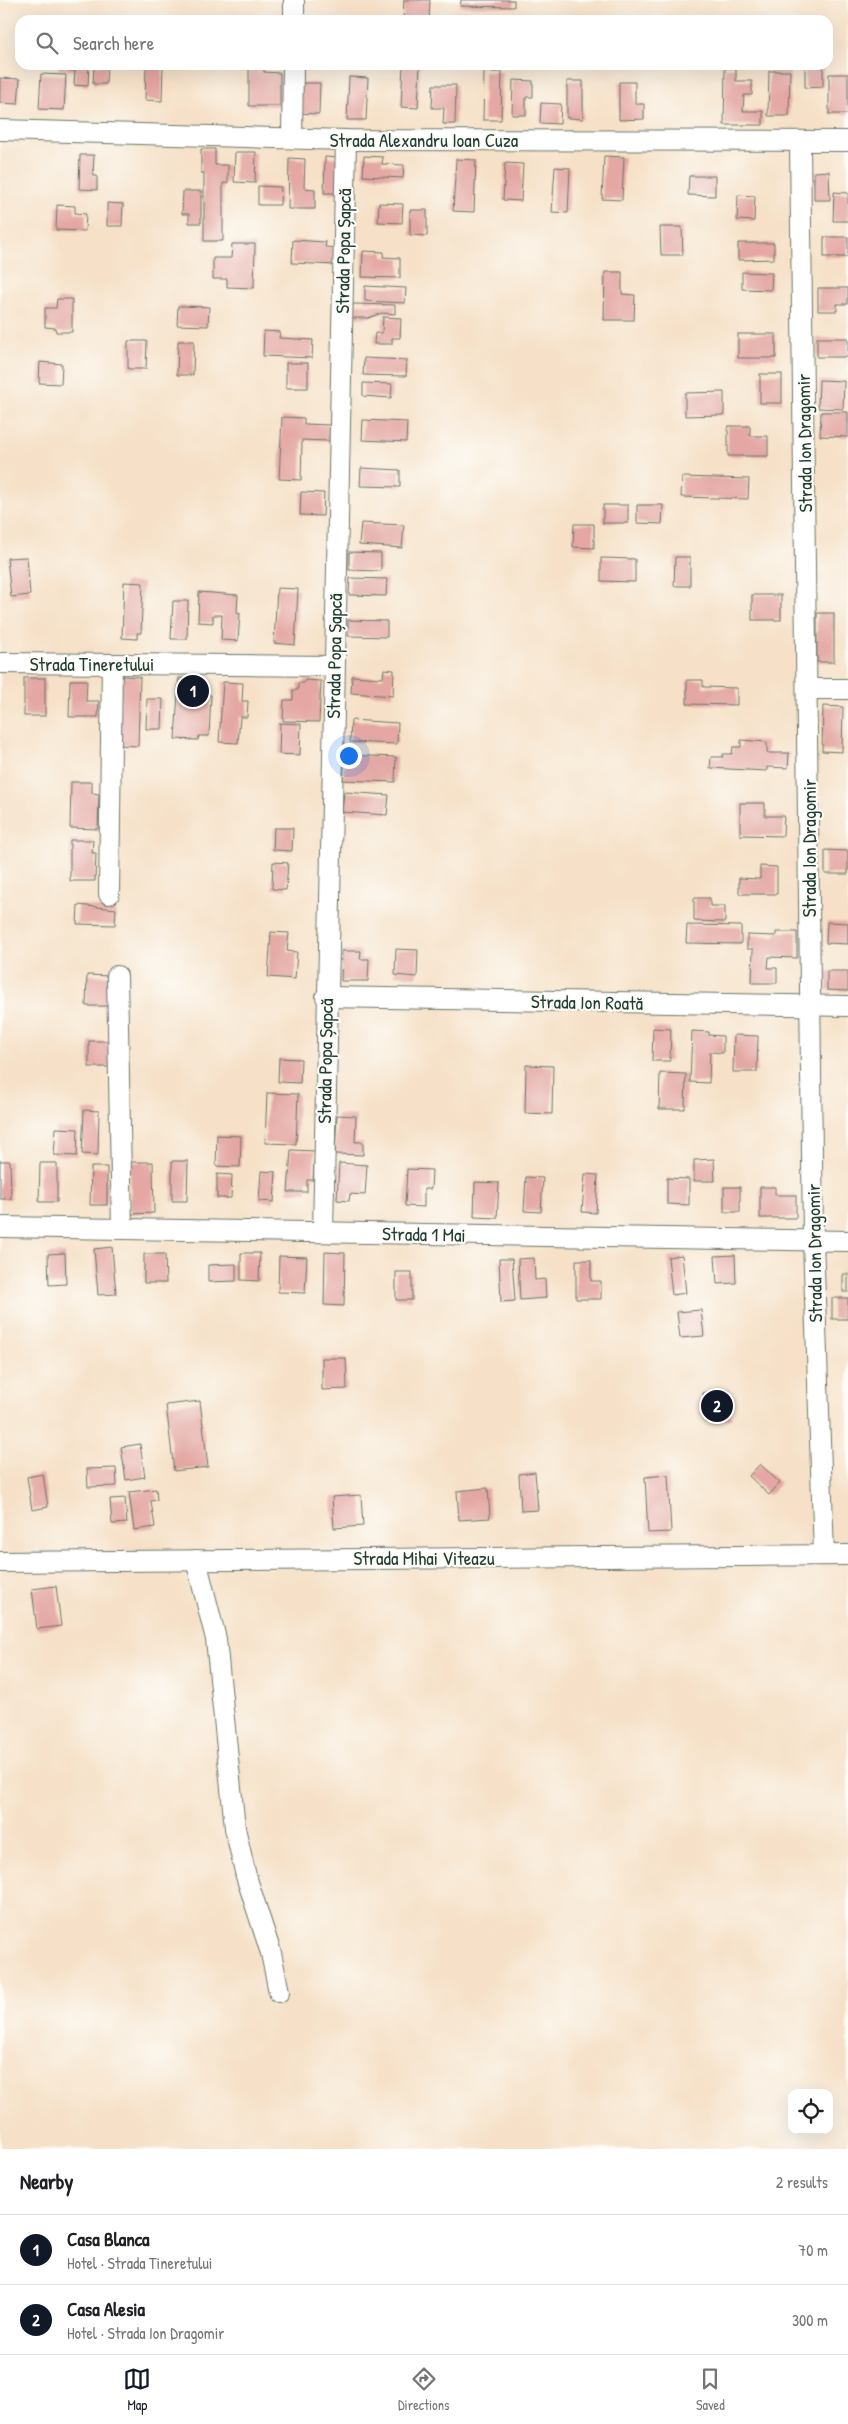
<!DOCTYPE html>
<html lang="en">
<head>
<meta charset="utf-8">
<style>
  body { margin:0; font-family:"Patrick Hand",sans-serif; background:#f2f2f2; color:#202124 }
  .controls { position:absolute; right:15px; bottom:15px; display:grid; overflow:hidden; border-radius:10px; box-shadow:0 5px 20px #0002 }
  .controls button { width:45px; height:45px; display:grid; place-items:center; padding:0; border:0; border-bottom:1px solid #e0e0e0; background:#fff; color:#202124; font:25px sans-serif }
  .you { position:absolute; left:348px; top:755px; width:18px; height:18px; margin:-12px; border:4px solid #fff; border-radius:50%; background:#1a73e8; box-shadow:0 0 0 8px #1a73e833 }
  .badge { display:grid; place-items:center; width:32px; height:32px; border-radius:50%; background:#111827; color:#fff; font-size:16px; font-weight:700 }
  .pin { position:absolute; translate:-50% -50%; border:2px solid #fff; box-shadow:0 1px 5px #0006 }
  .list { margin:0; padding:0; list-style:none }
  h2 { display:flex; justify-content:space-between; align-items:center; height:65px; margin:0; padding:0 20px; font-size:21px }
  h2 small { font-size:16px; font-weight:400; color:#757577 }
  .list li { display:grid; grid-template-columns:32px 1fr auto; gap:15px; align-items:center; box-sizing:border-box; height:70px; padding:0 20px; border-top:1px solid #e0e0e0 }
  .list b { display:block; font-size:19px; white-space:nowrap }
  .list p { margin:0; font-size:16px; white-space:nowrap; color:#757577 }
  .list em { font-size:16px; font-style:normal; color:#757577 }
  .icon { flex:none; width:28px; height:28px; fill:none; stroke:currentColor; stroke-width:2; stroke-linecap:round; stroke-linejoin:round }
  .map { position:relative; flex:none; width:848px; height:2149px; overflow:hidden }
  .search { position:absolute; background:#fff; box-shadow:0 5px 20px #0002; left:15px; right:15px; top:15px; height:55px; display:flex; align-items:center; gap:12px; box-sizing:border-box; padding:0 18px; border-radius:15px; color:#757577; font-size:19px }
  .sheet { height:205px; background:#fff }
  nav { display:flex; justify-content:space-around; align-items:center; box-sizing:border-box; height:70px; border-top:1px solid #e0e0e0; background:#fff; font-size:14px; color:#757577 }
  nav a { display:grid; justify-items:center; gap:2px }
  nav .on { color:#111827 }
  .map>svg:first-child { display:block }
  .building { fill:#e4a7a3 }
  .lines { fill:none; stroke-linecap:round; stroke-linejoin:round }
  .minor-casing { stroke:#6a7668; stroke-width:22 }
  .minor { stroke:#fff; stroke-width:20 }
  .labels { text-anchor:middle; stroke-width:4.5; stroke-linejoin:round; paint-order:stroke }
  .street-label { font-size:19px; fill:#1f3d34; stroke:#fdfcf7 }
</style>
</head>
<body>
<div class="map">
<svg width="848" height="2149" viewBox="0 0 848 2149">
  <rect width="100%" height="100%" fill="#fdfcf7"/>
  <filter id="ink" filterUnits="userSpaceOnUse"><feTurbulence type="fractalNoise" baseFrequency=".02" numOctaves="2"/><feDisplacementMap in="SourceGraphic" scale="10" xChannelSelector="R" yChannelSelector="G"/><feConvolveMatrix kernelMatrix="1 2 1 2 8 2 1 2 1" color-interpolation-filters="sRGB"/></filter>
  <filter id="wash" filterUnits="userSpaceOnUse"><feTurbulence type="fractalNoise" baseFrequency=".0096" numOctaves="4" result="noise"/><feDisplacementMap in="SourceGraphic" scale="20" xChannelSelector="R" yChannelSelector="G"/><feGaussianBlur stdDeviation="1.12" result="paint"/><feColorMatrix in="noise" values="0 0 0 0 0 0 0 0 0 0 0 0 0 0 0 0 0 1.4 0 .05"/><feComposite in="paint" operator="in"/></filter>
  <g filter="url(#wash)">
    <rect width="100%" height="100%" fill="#f6e1c8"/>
    <g id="blocks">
      <g class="building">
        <path d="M404 0H430L429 20H403Z"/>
        <path d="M461 0H514V7L460 6Z"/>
        <path d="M59 65H89L88 86 74 85 75 71 58 70Z"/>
        <path d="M94 65H107L106 84H93Z"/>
        <path d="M146 65H163L162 101 145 100Z"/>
        <path d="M249 65H264V72L280 73V106H249Z"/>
        <path d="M403 65H420L418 108 401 107Z"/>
        <path d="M805 65H823V87L805 88Z"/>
        <path d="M725 68H736V81H752V95H744L743 111H763V125H724Z"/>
        <path d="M769 71H790L789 116H768Z"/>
        <path d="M484 72H502L501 120H483Z"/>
        <path d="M41 74 66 75 64 110 39 109Z"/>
        <rect x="829" y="74" width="19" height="40"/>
        <path d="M349 77 368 78 366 120H347Z"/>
        <path d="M0 78 20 79 18 104 0 103Z"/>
        <path d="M513 80 533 81V97H526V115H512Z"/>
        <path d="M567 81H583V119L567 118Z"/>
        <path d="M619 82H635V104H644V119L619 120Z"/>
        <path d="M296 83H320L319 114 296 113Z"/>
        <path d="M433 85H456L455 124H443L444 108H432Z"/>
        <path d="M541 103 561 104 560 124 540 123Z"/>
        <path d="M201 149H215V165H228V183H223V241H204V173H201Z"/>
        <path d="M235 152H256L255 183 234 182Z"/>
        <path d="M80 155H94L93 176H97V190L79 189Z"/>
        <path d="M364 156 383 157 382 164 404 165 403 178 363 176Z"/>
        <path d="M604 156 624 157 622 200 602 199Z"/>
        <path d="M325 157 339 158V193H324Z"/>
        <path d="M289 158 305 159 304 188 315 189V209H288Z"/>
        <path d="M456 159 476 160 474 212 453 211Z"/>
        <path d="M505 163 523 164 521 201 503 200Z"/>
        <path d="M555 167 570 168 568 213 552 212Z"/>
        <path d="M829 171 830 200H814V172Z"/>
        <path d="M689 176H715V196L688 195Z"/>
        <path d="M258 186 281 187 280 205H258Z"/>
        <path d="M183 191H201V223H189V214H182Z"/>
        <path d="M834 192 848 193V221H833Z"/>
        <path d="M738 195 755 196 754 221 737 220Z"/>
        <path d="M107 203 123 204 122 226H107Z"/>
        <path d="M379 203 403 204 402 223 378 222Z"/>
        <path d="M57 205 75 206V213L86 214 85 231 56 230Z"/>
        <path d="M410 210H427V236L410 235Z"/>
        <path d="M660 227H682L683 255H661Z"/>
        <rect x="824" y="237" width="24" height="20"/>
        <path d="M293 240 326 242 325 247 337 248 336 265 292 263Z"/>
        <path d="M738 243H774V259L738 260Z"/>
        <path d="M232 244H255L254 288 227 287V279H213V258H231Z"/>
        <path d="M363 251 384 252 383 257 400 258V278L362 277Z"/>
        <path d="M605 272H622V294L635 295 634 320H604Z"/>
        <path d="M742 272 772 273 771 290 742 289Z"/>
        <path d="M365 286 406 288 405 303 365 301Z"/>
        <path d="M818 288H848V304H837V311H818Z"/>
        <path d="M57 299H72V332H56L55 328 45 327V308H56Z"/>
        <path d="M353 304 395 305V314L382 313 368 318H352Z"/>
        <path d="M178 306 209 307 208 326 177 325Z"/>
        <path d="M383 317 401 318 400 338H392V344H374L375 333H382Z"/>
        <path d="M264 331 280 332 279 338 313 340 312 358 263 356Z"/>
        <rect x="738" y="334" width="38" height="24"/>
        <rect x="817" y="338" width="31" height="19"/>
        <path d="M128 341H147L146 369H128Z"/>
        <path d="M178 341H194L193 375H177Z"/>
        <path d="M364 358 407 360 406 376 363 375Z"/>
        <path d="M40 362 62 364 61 384 39 383Z"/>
        <rect x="286" y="363" width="22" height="25"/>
        <rect x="760" y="374" width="22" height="29"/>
        <path d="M819 380 844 381 843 409 818 408Z"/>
        <path d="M363 383 392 384 391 398 363 396Z"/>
        <path d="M724 392V415L685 416V393Z"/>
        <path d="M821 412H848V437L820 436Z"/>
        <path d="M282 417 304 418V424L330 425 329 441 302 440 301 480 279 479Z"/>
        <path d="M363 420 407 422 406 442 362 440Z"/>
        <path d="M728 426H750V436H768V456H728Z"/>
        <path d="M361 468 400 470V487L360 486Z"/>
        <path d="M682 477 749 479 748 499 681 497Z"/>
        <path d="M301 492 324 493 323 516 300 515Z"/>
        <rect x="603" y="505" width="25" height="18"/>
        <path d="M637 505H663L662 524 637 523Z"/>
        <path d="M361 523 404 525 402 548 359 545Z"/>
        <path d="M574 524H594V548L573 547Z"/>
        <path d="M349 552 381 553V571L349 570Z"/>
        <path d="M27 557 30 595 11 597 7 558Z"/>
        <path d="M675 557H690V586H674Z"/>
        <path d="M601 558 635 559V582L601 581Z"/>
        <path d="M350 578 387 579 386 596 349 595Z"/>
        <path d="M124 582 143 583 141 633H137V639L122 638Z"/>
        <path d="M277 588 298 589 295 645 274 643Z"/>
        <path d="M199 592 238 595 237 612 240 613 238 641 221 640 222 615H213V623L198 622Z"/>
        <rect x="752" y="595" width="29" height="25"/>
        <path d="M173 601H188L187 639H171Z"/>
        <rect x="817" y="613" width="17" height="49"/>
        <path d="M348 620 387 621V637L348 636Z"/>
        <path d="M384 669 394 670 393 696 351 693 352 676 383 678Z"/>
        <path d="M121 676 140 677 138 746 119 745Z"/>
        <rect x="24" y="678" width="21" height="38"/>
        <path d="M179 678 202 679 201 694 211 695 209 736H199L198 740 175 739Z"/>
        <path d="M70 680H87L86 701H99L98 717H69Z"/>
        <path d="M305 680 321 681 319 722 283 721 284 700H293V690H298V683H304Z"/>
        <path d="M687 680H703V687L737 688V705L687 704Z"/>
        <path d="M223 682 243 683 242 701H248L247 717H240L238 743 219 742Z"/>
        <path d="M147 699H163L162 729H146Z"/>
        <path d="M823 706 843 707 842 752 822 751Z"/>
        <path d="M351 720 398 723 397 744 350 742Z"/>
        <path d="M280 723 301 724 300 755 279 754Z"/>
        <path d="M741 740 767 742V753H789L788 768 767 767V771L710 768 711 757H723V754H732L733 747H741Z"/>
        <path d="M345 755 396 757 395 782 343 780Z"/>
        <path d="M71 782H92V793L99 794 98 829 70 828Z"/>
        <path d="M344 792 389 795 387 815 342 812Z"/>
        <path d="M740 803H765V816H784L783 836 740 835Z"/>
        <path d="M274 828H293L292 851 273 850Z"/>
        <path d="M70 840H93L92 853H96L95 881H70Z"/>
        <path d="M825 850 848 851V874H825Z"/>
        <path d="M273 862 288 863 286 890 272 889Z"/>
        <path d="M760 866 777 867V894H739V878L760 879Z"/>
        <path d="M694 898H710V906H725V922L694 921Z"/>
        <path d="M78 905 116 909 115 925 77 924Z"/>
        <path d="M827 922 848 923V944L826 943Z"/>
        <path d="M687 925 741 926V944L686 943Z"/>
        <path d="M271 932 289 933 287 951 297 952 295 979 268 977Z"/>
        <path d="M776 932H797V958L769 957 768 968H777V983H752L753 949H747V935L776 936Z"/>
        <path d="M396 949 418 950 417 977 395 975Z"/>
        <path d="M342 951H361L360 959H369L368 981H341Z"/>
        <path d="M827 971H848V991L827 990Z"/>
        <path d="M87 975 110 976V1006H86Z"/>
        <path d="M653 1028 671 1029 670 1061H652Z"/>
        <path d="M692 1031 709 1032V1035L723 1036V1053L710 1052 709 1083 690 1082Z"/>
        <path d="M734 1035 758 1036 757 1072H733Z"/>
        <rect x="89" y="1041" width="24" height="26"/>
        <path d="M279 1058 301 1059 300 1083 278 1082Z"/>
        <path d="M526 1065 553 1066 552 1114 525 1113Z"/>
        <path d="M660 1073 686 1074 685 1109H659Z"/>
        <path d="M267 1093 298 1094 296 1144 265 1143Z"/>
        <path d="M84 1110 99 1111 98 1155 82 1154Z"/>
        <path d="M337 1115 356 1116 355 1142H363V1155L335 1154Z"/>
        <path d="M56 1128 78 1129 77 1156 54 1155Z"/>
        <path d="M217 1135 241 1136 240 1167 216 1166Z"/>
        <path d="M291 1150 315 1151 313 1180H307V1192H288Z"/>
        <path d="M714 1159 715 1181H694V1160Z"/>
        <path d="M0 1161H10L11 1199H0Z"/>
        <path d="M172 1161H188L187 1201H172Z"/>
        <path d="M130 1162H153L154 1213 131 1214Z"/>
        <path d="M40 1163H57V1202H39Z"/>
        <path d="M339 1163 367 1165 365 1195 350 1194 349 1201 337 1200Z"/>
        <path d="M91 1167H107V1205H90Z"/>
        <path d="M407 1169 432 1170 431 1189H424V1207L405 1206Z"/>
        <path d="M261 1171 276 1172 274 1202 259 1201Z"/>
        <path d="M217 1174 232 1175 231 1198H217Z"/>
        <path d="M585 1174 598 1175 596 1213 582 1212Z"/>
        <path d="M526 1177 543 1178 541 1212 524 1211Z"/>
        <path d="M667 1178 689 1179V1205L667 1204Z"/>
        <path d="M475 1182 499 1183 497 1218 474 1217Z"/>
        <rect x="724" y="1187" width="16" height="25"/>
        <path d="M760 1187H775V1195H796V1218H760Z"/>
        <path d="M112 1247 116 1294 98 1295 94 1249Z"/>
        <path d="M325 1252 345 1253 344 1306 324 1305Z"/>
        <path d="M65 1253 66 1284 49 1285 48 1254Z"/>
        <path d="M241 1253H260L259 1281 241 1280Z"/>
        <path d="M144 1254H165L166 1283H144Z"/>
        <path d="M682 1255 686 1293 672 1295 668 1257Z"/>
        <path d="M735 1255 736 1283 717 1284 715 1256Z"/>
        <path d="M279 1256 307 1257 305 1293 278 1292Z"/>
        <path d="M534 1258 535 1280 545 1279 546 1298 520 1300 518 1259Z"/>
        <path d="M499 1259H512L515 1301 501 1302Z"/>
        <path d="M576 1260H591V1281H601V1299H576Z"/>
        <path d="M236 1264V1281L208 1282V1265Z"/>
        <rect x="396" y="1272" width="16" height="28"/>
        <rect x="843" y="1274" width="5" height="18"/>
        <rect x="832" y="1298" width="16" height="21"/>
        <path d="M701 1310 704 1336 680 1338 677 1312Z"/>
        <path d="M322 1358H346L347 1389 322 1390Z"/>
        <path d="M729 1390 731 1419 706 1422 703 1393Z"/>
        <path d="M200 1401 208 1467 174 1471 166 1405Z"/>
        <path d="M140 1444 145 1477 126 1480 121 1447Z"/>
        <path d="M760 1464 780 1483 769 1495 749 1476Z"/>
        <path d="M116 1468 117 1486 88 1487 87 1469Z"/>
        <path d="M535 1472 538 1510 521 1511 519 1474Z"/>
        <path d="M43 1474 48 1507 32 1510 27 1477Z"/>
        <path d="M668 1475 671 1532 648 1533 645 1477Z"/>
        <path d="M488 1488 490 1518 459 1520 457 1491Z"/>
        <path d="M156 1489 157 1500 151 1501 155 1527 134 1530 129 1492Z"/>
        <path d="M361 1495 363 1526 334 1528 332 1497Z"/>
        <path d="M125 1498 127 1523 112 1524 110 1499Z"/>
        <path d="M56 1586 61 1626 37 1629 32 1589Z"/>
      </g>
    </g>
  </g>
  <g filter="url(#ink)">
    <use href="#blocks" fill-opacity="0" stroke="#6a7668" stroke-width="1"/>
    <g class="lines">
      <g class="minor-casing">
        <g id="minor">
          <path d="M294 20V0"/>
          <path d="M0 130 346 140 848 141"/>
          <path d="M292 138 293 65"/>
          <path d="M800 142 813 1241 824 1554"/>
          <path d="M0 663 334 666"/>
          <path d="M807 689H848"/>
          <path d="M109 894 112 664"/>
          <path d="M117 976 122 1229"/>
          <path d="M326 997 848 1006"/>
          <path d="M0 1227 848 1241"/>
          <path d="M323 1232 346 140"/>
          <path d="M196 1560 216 1639 235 1828 246 1876 271 1953 279 1992"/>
          <path d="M0 1562 848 1555"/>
        </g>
      </g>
      <use href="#minor" class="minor"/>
    </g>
  </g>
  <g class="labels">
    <g class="street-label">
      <text x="424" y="147">Strada Alexandru Ioan Cuza</text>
      <text transform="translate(343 251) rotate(-89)" y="7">Strada Popa Șapcă</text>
      <text transform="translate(804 443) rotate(-91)" y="7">Strada Ion Dragomir</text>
      <text transform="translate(334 656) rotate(-89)" y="7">Strada Popa Șapcă</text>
      <text x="92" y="671">Strada Tineretului</text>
      <text transform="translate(809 848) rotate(-90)" y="7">Strada Ion Dragomir</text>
      <text transform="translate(587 1002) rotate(1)" y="7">Strada Ion Roată</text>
      <text transform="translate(325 1061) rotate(-89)" y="7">Strada Popa Șapcă</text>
      <text transform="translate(424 1234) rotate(1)" y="7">Strada 1 Mai</text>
      <text transform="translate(814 1253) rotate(-91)" y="7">Strada Ion Dragomir</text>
      <text x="424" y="1565">Strada Mihai Viteazu</text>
    </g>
  </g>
</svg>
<div class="controls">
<button><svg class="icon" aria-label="locate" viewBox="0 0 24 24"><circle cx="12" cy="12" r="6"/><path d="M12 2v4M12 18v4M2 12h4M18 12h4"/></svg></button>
</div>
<div class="you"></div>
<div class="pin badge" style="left:193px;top:691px">1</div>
<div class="pin badge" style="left:717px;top:1406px">2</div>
<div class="search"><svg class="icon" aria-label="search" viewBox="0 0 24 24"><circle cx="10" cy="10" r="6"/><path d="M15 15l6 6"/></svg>Search here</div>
</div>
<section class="sheet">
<h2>Nearby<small>2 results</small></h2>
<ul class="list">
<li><span class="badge">1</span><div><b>Casa Blanca</b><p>Hotel · Strada Tineretului</p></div><em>70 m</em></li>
<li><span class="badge">2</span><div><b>Casa Alesia</b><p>Hotel · Strada Ion Dragomir</p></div><em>300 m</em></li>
</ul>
</section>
<nav>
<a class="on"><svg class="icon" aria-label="map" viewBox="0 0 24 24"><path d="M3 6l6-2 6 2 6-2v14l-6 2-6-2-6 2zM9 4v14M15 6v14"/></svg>Map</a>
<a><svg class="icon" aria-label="directions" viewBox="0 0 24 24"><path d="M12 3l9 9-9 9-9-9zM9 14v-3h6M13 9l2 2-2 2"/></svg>Directions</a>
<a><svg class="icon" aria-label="saved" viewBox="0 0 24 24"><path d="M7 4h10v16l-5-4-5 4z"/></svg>Saved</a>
</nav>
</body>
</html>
